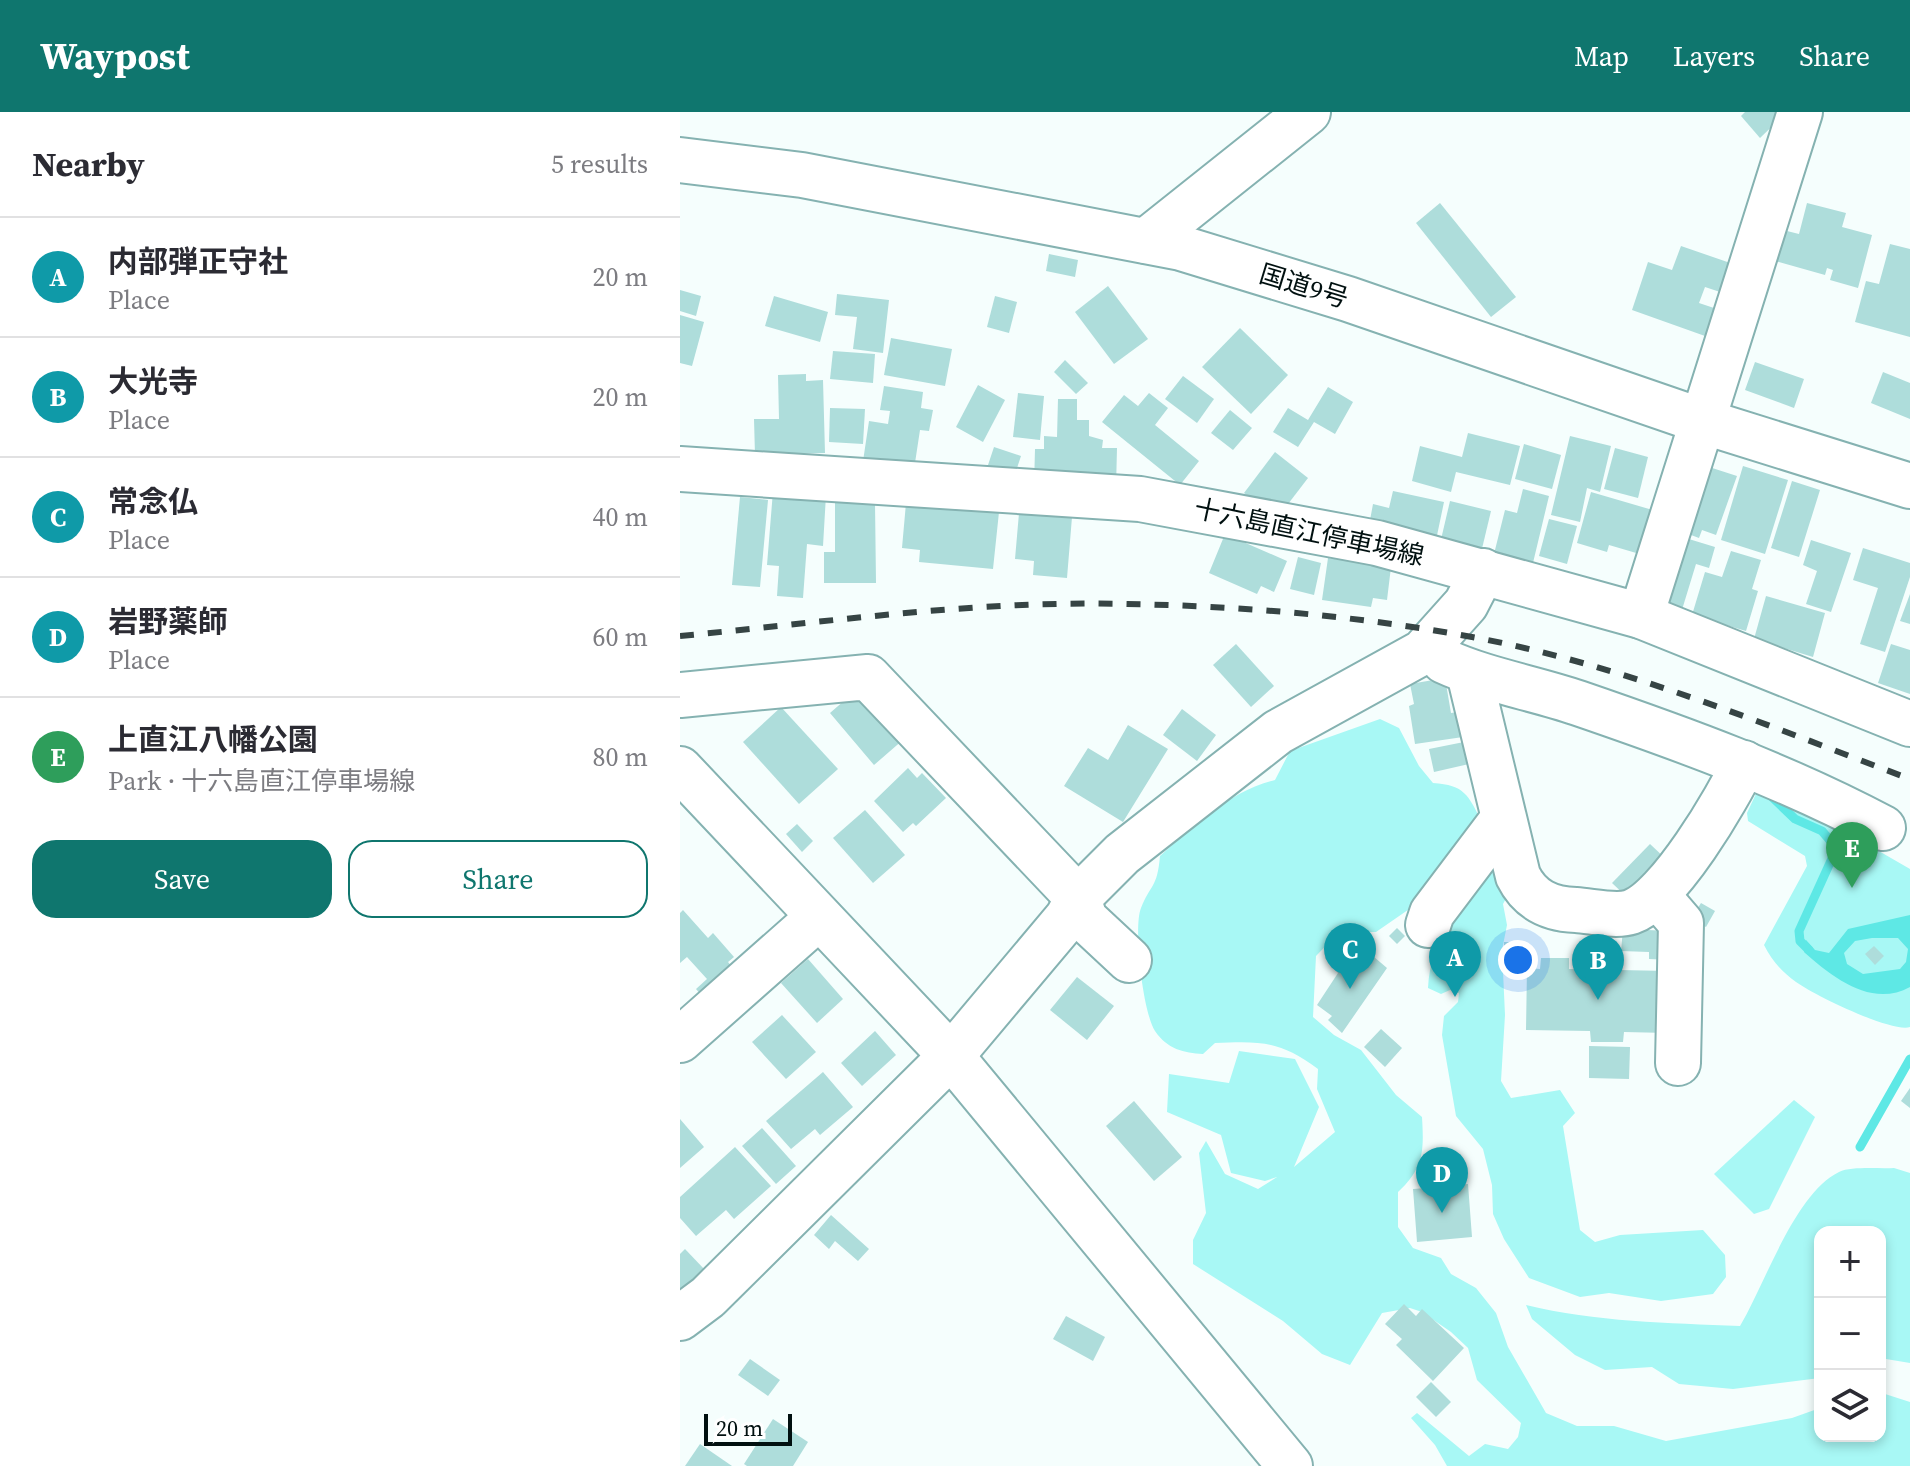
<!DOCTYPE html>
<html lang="en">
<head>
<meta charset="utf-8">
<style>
  body { margin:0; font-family:"Source Serif 4","Noto Sans JP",serif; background:#f2f2f3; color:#2b2b33 }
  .controls { position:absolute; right:24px; bottom:24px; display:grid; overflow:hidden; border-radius:16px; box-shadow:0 4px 12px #0003 }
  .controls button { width:72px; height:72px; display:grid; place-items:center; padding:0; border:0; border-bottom:2px solid #e1e1e2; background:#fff; color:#2b2b33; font:40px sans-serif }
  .scale { position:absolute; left:24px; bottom:20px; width:88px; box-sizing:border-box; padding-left:8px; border:4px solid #011010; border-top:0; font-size:22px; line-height:28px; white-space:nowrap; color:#011010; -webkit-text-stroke:6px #fff; paint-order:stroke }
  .you { position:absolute; left:838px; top:848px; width:28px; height:28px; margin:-20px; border:6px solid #fff; border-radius:50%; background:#1a73e8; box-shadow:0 0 0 12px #1a73e833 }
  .badge { display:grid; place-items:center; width:52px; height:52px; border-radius:50%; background:#0f766e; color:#fff; font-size:26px; font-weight:700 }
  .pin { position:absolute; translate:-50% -66px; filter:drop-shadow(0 2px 4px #0008) }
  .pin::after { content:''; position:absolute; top:42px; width:28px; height:24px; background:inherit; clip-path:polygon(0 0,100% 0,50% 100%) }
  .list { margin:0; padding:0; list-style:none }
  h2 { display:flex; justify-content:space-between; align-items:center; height:104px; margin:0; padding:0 32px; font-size:34px }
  h2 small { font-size:26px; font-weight:400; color:#7c7c81 }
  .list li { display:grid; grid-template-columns:52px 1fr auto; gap:24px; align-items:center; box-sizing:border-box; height:120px; padding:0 32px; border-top:2px solid #e1e1e2 }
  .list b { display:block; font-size:30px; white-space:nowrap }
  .list p { margin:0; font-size:26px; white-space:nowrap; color:#7c7c81 }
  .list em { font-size:26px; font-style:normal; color:#7c7c81 }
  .actions { display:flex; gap:16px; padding:24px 32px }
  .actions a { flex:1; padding:18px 0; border:2px solid #0f766e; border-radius:24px; text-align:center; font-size:28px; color:#0f766e }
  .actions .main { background:#0f766e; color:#fff }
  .icon { flex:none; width:44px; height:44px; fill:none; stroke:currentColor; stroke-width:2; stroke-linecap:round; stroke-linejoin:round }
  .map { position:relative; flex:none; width:1230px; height:1354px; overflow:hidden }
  header { display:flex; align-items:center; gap:48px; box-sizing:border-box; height:112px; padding:0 40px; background:#0f766e; color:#fff }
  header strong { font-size:38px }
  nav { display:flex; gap:44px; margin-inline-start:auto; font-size:28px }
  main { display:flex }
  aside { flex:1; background:#fff }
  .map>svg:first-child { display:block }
  .green { fill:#a8f8f5 }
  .water { fill:#5ee8e5; fill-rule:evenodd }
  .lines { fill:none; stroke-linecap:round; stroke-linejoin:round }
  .stream { stroke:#5ee8e5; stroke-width:9 }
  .building { fill:#aedddb }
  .minor-casing { stroke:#85b2b1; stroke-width:48 }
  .major-casing { stroke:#85b2b1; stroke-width:48 }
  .highway-casing { stroke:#85b2b1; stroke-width:48 }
  .minor { stroke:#fff; stroke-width:44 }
  .major { stroke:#fff; stroke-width:44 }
  .highway { stroke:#fff; stroke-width:44 }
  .rail { stroke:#364444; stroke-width:6; stroke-dasharray:14 14; stroke-linecap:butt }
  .labels { text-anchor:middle; stroke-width:6; stroke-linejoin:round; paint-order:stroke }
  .street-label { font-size:26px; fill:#011010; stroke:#fff }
</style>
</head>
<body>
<header>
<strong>Waypost</strong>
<nav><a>Map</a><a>Layers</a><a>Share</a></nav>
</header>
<main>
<aside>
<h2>Nearby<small>5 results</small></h2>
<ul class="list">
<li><span class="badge" style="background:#0f9aa8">A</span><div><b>内部弾正守社</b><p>Place</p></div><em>20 m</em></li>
<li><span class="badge" style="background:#0f9aa8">B</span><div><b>大光寺</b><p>Place</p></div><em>20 m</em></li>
<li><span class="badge" style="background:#0f9aa8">C</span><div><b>常念仏</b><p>Place</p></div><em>40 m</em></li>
<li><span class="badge" style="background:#0f9aa8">D</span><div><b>岩野薬師</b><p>Place</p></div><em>60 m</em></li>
<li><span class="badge" style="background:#2e9e5b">E</span><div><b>上直江八幡公園</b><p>Park · 十六島直江停車場線</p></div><em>80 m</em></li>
</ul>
<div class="actions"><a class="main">Save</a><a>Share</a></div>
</aside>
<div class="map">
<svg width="1230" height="1354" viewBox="0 0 1230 1354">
  <rect width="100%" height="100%" fill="#f5fefd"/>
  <g class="green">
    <path d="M700 607 719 616 739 654 753 671C785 673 788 683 802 710L738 791 696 820H659L636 844 633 905 654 923 681 938 716 983 742 1005C744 1039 744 1056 718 1080V1115L733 1136 761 1146 771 1162 796 1176 816 1201 828 1235 866 1301 897 1314H934L986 1329 1112 1306 1140 1296V1324H1200L1202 1281 1230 1290V1354H767L755 1333 731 1306 737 1301 789 1344 805 1332 828 1337 838 1325 841 1311 797 1268 788 1236 771 1220 742 1200 730 1196 702 1201 670 1253 642 1242 603 1209 513 1152V1128L526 1101 519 1041 526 1029 545 1062 578 1077 597 1065 585 1069 551 1061 541 1023 487 1000 489 962 549 971 559 939 615 947 639 995 614 1055 655 1020 637 977 638 957C600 929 582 929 535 931L523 942C504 941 487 937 475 919 463 901 453 815 461 796 471 771 477 777 480 744 515 713 548 680 595 668L610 639Z"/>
    <path d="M1081 671 1230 757V915C1212 921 1134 883 1116 870 1102 860 1092 849 1084 833L1127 754 1125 744 1068 709 1067 701Z"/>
    <path d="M807 757 823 760 829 781 823 792 827 813 822 838 825 903 821 969 831 986 880 978 895 1001 883 1014 900 1118 915 1130 940 1123 1023 1118 1045 1143 1046 1165 1033 1182 981 1189 929 1181 900 1185 849 1166 824 1127 813 1102 812 1073 803 1037 776 1004 762 923 764 904 778 890 779 881 770 878 761 882 748 876C751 825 778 797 807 757Z"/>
    <path d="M1114 988 1135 1005 1089 1097 1074 1102 1034 1062Z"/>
    <path d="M1214 1056 1230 1061V1251L1200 1246V1120H1140V1266L1053 1277 999 1272 972 1255 925 1258 895 1243 852 1207 846 1193C916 1210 988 1211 1060 1214 1085 1172 1115 1081 1159 1060 1172 1054 1198 1057 1214 1056Z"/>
  </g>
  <path class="water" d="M1230 803V875C1192 896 1153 866 1124 840L1126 828 1135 838 1149 841 1168 817ZM1192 826H1218L1228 837 1226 850 1220 857 1183 862 1167 852 1164 841 1175 829Z"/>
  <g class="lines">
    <g class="stream">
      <path d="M1089 682 1115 707 1142 719 1154 733V742L1119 819 1120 829 1129 838"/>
      <path d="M1180 1035 1230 947"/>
    </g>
  </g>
  <g class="building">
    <path d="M1065 0H1107L1080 26 1061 4Z"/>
    <path d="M760 91 836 185 811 205 736 111Z"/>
    <path d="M1127 91 1166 101 1162 115 1192 123 1178 176 1150 168 1153 158 1147 156 1145 163 1095 149 1103 118 1119 122Z"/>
    <path d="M1210 132 1230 137V225L1175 210 1186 169 1199 172Z"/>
    <path d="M1001 134 1059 154 1049 183 1025 175 1019 191 1049 201 1039 229 952 198 968 150 992 158Z"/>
    <path d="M369 142 398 148 395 165 366 159Z"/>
    <path d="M428 174 468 227 434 252 395 200Z"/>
    <path d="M0 178 21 184 16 204 0 199Z"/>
    <path d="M157 182 209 188 203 241 173 237 177 205 155 203Z"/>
    <path d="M94 184 148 200 140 230 85 214Z"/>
    <path d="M315 184 337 190 329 221 307 215Z"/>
    <path d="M0 203 24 210 12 254 0 251Z"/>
    <path d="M560 216 608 263 571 302 522 255Z"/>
    <path d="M211 226 272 237 265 274 204 263Z"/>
    <path d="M153 239 195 242 193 271 150 267Z"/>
    <path d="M385 248 408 271 396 282 374 260Z"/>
    <path d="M1075 250 1124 267 1114 296 1065 278Z"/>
    <path d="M1203 260 1230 271V307L1191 291Z"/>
    <path d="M126 262V269L143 268 145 341 75 343 74 307H99L98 263Z"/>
    <path d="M503 264 534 287 517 311 485 287Z"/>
    <path d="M298 273 325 288 303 330 276 315Z"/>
    <path d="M204 274 243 280 241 296 253 298 249 319 240 318 233 364 182 356 189 309 208 312 210 299 200 298Z"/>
    <path d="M648 275 673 290 655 322 634 310 618 335 593 320 608 296 628 308Z"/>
    <path d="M338 281 364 284 360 328 333 325Z"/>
    <path d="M469 281 488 296 475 313 519 349 500 373 422 310 444 283 458 294Z"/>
    <path d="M378 287H397V308H409V324L423 328 422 336H437L436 376 354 374 355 337H364V324L377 325Z"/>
    <path d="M150 296 185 297 183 332 149 330Z"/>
    <path d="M550 298 572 316 553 338 531 321Z"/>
    <path d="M788 321 840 334 830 373 776 360 771 380 732 369 740 334 782 345Z"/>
    <path d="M890 324 931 334 920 380 907 376 900 410 871 403Z"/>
    <path d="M844 332 881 343 872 377 835 367Z"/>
    <path d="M314 335 341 344 333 368 306 359Z"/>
    <path d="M935 336 968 345 958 386 924 377Z"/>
    <path d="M595 340 628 366 605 396 591 401 564 381Z"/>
    <path d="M1026 354 1057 364 1036 423 1022 418 1019 426 1003 420Z"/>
    <path d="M1063 354 1108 368 1085 442 1041 428Z"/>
    <path d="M1112 369 1140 378 1119 445 1091 436Z"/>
    <path d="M843 377 869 384 852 455 813 446 825 398 837 401Z"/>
    <path d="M93 379 146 383 143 434 127 432 123 486 97 484 99 454 87 453Z"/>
    <path d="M713 379 764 390 755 433 688 419 693 392 709 396Z"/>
    <path d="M911 380 976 399 963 443 929 433 927 440 897 431Z"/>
    <path d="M60 385 88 388 80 475 52 473Z"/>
    <path d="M770 389 811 399 800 445 759 436Z"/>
    <path d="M155 391H195L196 471H144V440H155Z"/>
    <path d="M226 391 319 400 313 457 239 450 240 438 222 436Z"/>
    <path d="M339 401 392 405 387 466 353 463 354 449 335 447Z"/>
    <path d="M869 407 897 414 887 452 859 444Z"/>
    <path d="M545 422 607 449 594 480 581 474 577 482 529 461Z"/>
    <path d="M999 424 1035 435 1029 456 1016 452 1001 501 978 494Z"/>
    <path d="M1131 428 1171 441 1151 500 1126 492 1137 459 1123 453Z"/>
    <path d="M1183 436 1230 451V465L1205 540 1180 532 1198 476 1173 468Z"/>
    <path d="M1051 439 1081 448 1072 477 1078 479 1066 519 1012 503 1025 460 1042 465Z"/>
    <path d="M618 445 641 451 634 483 610 477Z"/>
    <path d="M648 446 711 455 707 488 693 486 691 495 642 488Z"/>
    <path d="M1230 482V512L1220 509Z"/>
    <path d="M1086 484 1145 501 1133 545 1074 527Z"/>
    <path d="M556 532 594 574 571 595 533 553Z"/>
    <path d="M1211 532 1230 538V582L1198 571Z"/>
    <path d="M765 566 771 601 778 600 783 625 735 632 729 594 734 592 730 572Z"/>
    <path d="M173 581 203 615 209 609 224 627 194 653 150 601Z"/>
    <path d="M101 595 158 657 119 692 63 630Z"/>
    <path d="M502 597 536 623 517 649 483 623Z"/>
    <path d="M448 613 488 637 443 710 384 674 408 636 428 648Z"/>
    <path d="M784 630 789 652 754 660 749 637Z"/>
    <path d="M228 656 237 666 242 661 266 686 236 714 233 711 223 720 194 689Z"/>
    <path d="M185 698 225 743 193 771 153 726Z"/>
    <path d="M117 712 133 729 122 740 106 722Z"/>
    <path d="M970 732 988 749 950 788 932 771Z"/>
    <path d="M1021 791 1035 799 1026 815 1011 807Z"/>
    <path d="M3 798 28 826 33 821 54 845 48 850 58 862 27 890 16 877 27 867 7 845 0 851V801Z"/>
    <path d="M717 816 725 824 717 832 709 824Z"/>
    <path d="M943 817 991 819 990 848 969 847V840L941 839Z"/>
    <path d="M674 828 707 856 662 921 648 908 652 904 637 893 658 861 645 846 658 830 665 838Z"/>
    <path d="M824 830H840L841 846H824Z"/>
    <path d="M1194 834 1204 844 1195 853 1185 842Z"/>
    <path d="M861 846H889V857L989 859 988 921 944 920 943 930H911L910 919 846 918 847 856 860 857Z"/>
    <path d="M128 847 163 887 137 911 101 871Z"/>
    <path d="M397 865 434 894 407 928 370 898Z"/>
    <path d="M102 903 136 940 106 967 72 930Z"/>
    <path d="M701 917 722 936 705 955 684 935Z"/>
    <path d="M195 919 216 943 182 974 161 951Z"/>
    <path d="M909 934 950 935 949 967 909 966Z"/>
    <path d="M143 960 173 995 140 1023 135 1017 111 1037 86 1009Z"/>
    <path d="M1230 976V996L1221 989Z"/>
    <path d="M454 989 502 1045 474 1069 426 1014Z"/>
    <path d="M0 1007 24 1035 0 1056Z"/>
    <path d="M82 1016 116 1054 96 1072 62 1034Z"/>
    <path d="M55 1035 91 1074 54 1107 46 1098 16 1124 0 1106V1085Z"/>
    <path d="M775 1064 776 1073 788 1072 792 1125 737 1130 733 1077 746 1076 745 1067Z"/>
    <path d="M151 1103 189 1137 178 1149 155 1129 149 1137 134 1123Z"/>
    <path d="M5 1137 25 1158 0 1181V1142Z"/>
    <path d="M724 1192 736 1204 742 1197 784 1236 753 1269 716 1233 722 1227 705 1212Z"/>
    <path d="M386 1204 425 1225 413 1249 373 1227Z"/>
    <path d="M70 1247 100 1268 88 1284 58 1263Z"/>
    <path d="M751 1270 771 1290 756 1305 736 1285Z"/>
    <path d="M93 1307 128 1330 113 1354H67L64 1352Z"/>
    <path d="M20 1332 52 1354H5Z"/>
  </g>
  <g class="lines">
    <g class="minor-casing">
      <g id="minor">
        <path d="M466 129 628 0"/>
        <path d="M961 504 1120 0"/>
        <path d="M764 549C805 568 854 576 898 591 1003 627 1105 664 1203 716"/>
        <path d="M789 561 838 764C850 788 869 797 896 798 912 799 936 805 951 800 988 788 1048 686 1064 651"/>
        <path d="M0 583 188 565 398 786 405 807 449 848"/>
        <path d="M0 657 271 944 610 1354"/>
        <path d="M977 783 1001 811 998 951"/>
        <path d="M748 813 752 801 823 707"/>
        <path d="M0 928 139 805"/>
        <path d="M0 1206 28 1185 271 944 387 806 398 786 442 742 598 620 743 540 786 492 803 459"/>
      </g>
    </g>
    <g class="major-casing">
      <path id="major" d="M0 357 460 387 697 431 961 504 1230 612"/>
    </g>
    <g class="highway-casing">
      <path id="highway" d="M0 48 122 63 501 136 668 187 1022 309 1230 374"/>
    </g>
    <use href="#minor" class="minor"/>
    <use href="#major" class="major"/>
    <use href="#highway" class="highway"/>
    <path class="rail" d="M0 524C148 510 298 488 447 492 562 494 679 504 792 525 940 552 1089 614 1230 667"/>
  </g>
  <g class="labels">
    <g class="street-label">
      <text transform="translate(624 174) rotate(17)" y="9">国道9号</text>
      <text transform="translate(629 420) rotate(12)" y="9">十六島直江停車場線</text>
    </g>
  </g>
</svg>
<div class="controls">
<button>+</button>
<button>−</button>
<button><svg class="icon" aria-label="layers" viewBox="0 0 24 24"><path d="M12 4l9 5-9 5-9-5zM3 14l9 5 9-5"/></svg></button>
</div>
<div class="scale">20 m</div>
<div class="you"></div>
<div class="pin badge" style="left:775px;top:885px;background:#0f9aa8">A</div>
<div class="pin badge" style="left:918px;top:888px;background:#0f9aa8">B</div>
<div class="pin badge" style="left:670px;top:877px;background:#0f9aa8">C</div>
<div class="pin badge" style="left:762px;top:1101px;background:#0f9aa8">D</div>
<div class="pin badge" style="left:1172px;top:776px;background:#2e9e5b">E</div>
</div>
</main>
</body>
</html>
